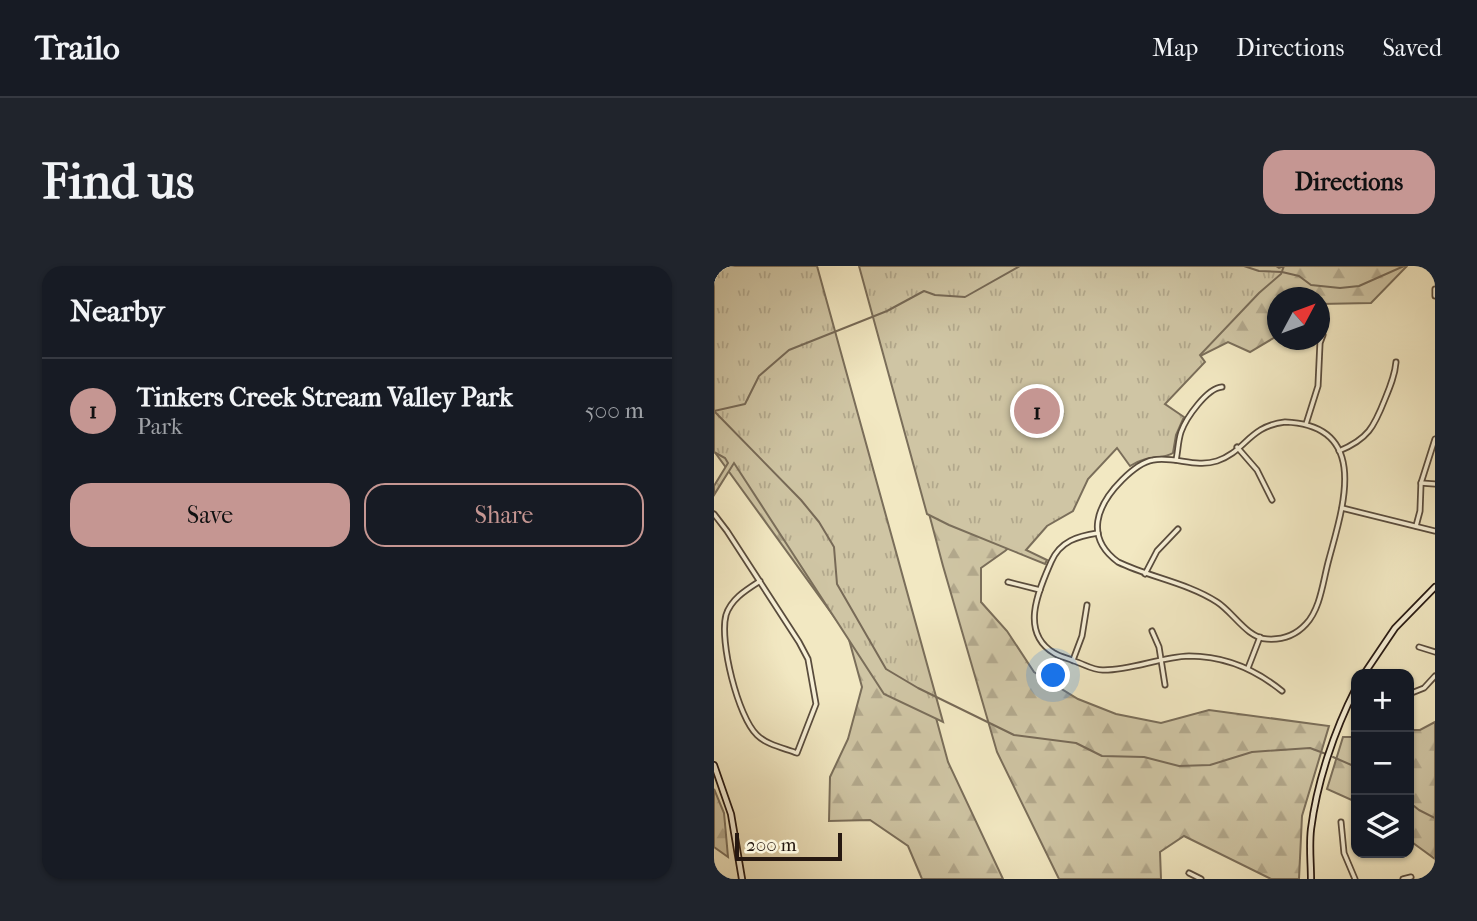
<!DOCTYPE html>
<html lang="en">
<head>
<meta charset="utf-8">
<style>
  body { margin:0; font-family:"IM FELL French Canon",serif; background:#20242c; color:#f1f3f6 }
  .controls { position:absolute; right:21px; bottom:21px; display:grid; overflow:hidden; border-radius:14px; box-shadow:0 2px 5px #0004 }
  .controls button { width:63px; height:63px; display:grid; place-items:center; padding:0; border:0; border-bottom:2px solid #363941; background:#171b24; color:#f1f3f6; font:35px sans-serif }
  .compass { position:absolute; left:553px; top:21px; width:63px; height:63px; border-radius:50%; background:#171b24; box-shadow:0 2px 5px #0004; rotate:49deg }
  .scale { position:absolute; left:21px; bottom:18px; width:107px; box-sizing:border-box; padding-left:7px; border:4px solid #261811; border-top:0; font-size:19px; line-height:24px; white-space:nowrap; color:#261811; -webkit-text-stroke:5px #f7f0d7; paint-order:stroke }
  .you { position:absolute; left:340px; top:410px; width:24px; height:24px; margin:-18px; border:5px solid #fff; border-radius:50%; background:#1a73e8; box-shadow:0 0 0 10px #1a73e833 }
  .badge { display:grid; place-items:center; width:46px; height:46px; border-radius:50%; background:#c59692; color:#111; font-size:23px; font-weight:700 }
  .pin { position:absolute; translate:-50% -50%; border:4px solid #fff; box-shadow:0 2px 7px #0006 }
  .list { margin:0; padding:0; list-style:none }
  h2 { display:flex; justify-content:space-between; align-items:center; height:91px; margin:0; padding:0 28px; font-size:30px }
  h2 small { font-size:23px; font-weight:400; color:#9ea1a6 }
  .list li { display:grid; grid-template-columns:46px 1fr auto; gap:21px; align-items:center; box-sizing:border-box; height:105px; padding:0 28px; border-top:2px solid #363941 }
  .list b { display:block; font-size:26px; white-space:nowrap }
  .list p { margin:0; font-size:23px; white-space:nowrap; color:#9ea1a6 }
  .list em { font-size:23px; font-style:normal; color:#9ea1a6 }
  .actions { display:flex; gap:14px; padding:21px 28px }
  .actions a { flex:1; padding:16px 0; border:2px solid #c59692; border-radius:21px; text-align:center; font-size:24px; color:#c59692 }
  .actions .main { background:#c59692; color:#111 }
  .icon { flex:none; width:38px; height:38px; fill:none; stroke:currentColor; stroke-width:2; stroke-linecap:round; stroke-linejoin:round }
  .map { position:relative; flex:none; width:721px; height:613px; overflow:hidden; border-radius:21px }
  header { display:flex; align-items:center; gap:42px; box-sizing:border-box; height:98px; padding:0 35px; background:#171b24; border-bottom:2px solid #363941 }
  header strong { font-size:33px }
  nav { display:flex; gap:38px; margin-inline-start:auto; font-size:24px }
  .intro { display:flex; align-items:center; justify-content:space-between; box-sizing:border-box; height:168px; padding:0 42px }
  h1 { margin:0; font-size:49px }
  .button { padding:18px 32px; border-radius:21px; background:#c59692; color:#111; font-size:24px; font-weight:700 }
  main { display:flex; gap:42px; padding:0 42px }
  aside { flex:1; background:#171b24; border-radius:21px; box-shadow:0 2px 5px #0004 }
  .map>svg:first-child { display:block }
  .forest { fill:url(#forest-firs); stroke:#7a6e5a; stroke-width:2 }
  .park { fill:url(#park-tufts); stroke:#7a6e5a; stroke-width:2 }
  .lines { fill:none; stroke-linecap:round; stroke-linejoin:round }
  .stream { stroke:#776a57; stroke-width:2 }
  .street-casing { stroke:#594c3d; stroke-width:7 }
  .secondary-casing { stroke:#261811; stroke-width:8 }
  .street { stroke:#f7f0d7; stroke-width:3.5 }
  .secondary { stroke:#f7f0d7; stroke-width:4.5 }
</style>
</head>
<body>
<header>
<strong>Trailo</strong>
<nav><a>Map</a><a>Directions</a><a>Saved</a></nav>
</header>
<div class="intro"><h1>Find us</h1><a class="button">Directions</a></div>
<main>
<aside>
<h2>Nearby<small></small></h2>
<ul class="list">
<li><span class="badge">1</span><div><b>Tinkers Creek Stream Valley Park</b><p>Park</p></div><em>500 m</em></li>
</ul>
<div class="actions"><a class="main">Save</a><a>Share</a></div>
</aside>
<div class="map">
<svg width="721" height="613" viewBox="0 0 721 613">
  <defs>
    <pattern id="forest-firs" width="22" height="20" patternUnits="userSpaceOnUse" patternTransform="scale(1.75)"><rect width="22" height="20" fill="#cfc5a4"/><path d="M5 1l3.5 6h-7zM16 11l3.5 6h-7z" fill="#b2a88c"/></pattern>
    <pattern id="park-tufts" width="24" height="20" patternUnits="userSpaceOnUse" patternTransform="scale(1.75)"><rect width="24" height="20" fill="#cfc5a4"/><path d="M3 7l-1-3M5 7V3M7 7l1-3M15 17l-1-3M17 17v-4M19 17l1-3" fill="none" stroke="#b2a88c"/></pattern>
  </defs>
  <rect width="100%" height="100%" fill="#f2e8c2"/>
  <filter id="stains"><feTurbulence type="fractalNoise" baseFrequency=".00286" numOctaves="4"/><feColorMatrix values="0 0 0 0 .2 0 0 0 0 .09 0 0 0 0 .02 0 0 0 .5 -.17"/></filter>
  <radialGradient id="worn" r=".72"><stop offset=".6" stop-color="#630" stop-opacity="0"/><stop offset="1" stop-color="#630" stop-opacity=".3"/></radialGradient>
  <g class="forest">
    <path d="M0 0 193 345 234 496 289 613H208L194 580 156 554 115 555 116 511 134 473 148 421 134 370 0 185Z"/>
    <path d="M149 0H693L657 37 606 38V32H564L563 70 536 86 514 76 476 95 327 254 291 285 267 302V336L293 365 320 406 364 433 402 448 447 457 495 444 615 460 588 550 585 613H557L470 570 446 586 447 613H345L283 486 229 300Z"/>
    <path d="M721 456V593L695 574V464H706Z"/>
    <path d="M629 471H642V541L640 535 613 523Z"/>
    <path d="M0 523 10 547 14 591 0 581Z"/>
  </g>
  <g class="park">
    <path d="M0 0H103L229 456 170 428 20 197 0 229V220L14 197 11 192 0 186Z"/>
    <path d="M145 0H562L565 2 570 0 567 8 545 27 486 89 491 96 451 138 470 151 462 169 459 187C448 194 434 188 416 200L403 182 374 213 359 245 333 260 312 284 333 294 331 298 235 259 213 248Z"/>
  </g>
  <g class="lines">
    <g class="stream">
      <path d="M530 0 545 5 568 6 585 10 597 19 626 22 645 20 690 0"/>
      <path d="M0 145 31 138 45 110 75 84 173 45 210 25 221 29 251 31 306 0"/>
      <path d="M1 146 87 234 105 256 120 281 123 318 172 403 204 422 300 469 362 477 388 490 430 491 465 500 496 499 538 486 596 482 612 488"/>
      <path d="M619 491 642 501"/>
      <path d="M695 536 705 544 721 552"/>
    </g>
    <g class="street-casing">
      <g id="street">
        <path d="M721 23V30"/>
        <path d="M571 156C657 159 629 241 615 293 609 314 607 342 592 358 582 369 568 374 553 373 533 372 519 346 503 336 474 317 435 311 404 296 370 271 383 239 408 214 416 206 427 196 439 194 460 190 482 202 503 195 531 186 535 160 571 156Z"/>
        <path d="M592 158 604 120 606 77 609 69"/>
        <path d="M523 181 543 204 558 234"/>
        <path d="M625 185C654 173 660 161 671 133 676 121 681 109 682 96"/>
        <path d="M462 194C464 185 464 175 467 166 472 152 493 122 508 121"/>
        <path d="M707 217 721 218"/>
        <path d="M628 242 721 265"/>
        <path d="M0 248 13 265 85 376 94 393 102 438 83 487C70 482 53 479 43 469 24 451 5 375 12 349 17 333 32 324 46 315"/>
        <path d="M702 260 706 245 707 217 721 173"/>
        <path d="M384 267C364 270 346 275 337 296 325 324 305 366 340 387 346 391 354 392 360 395 370 398 380 405 390 404 419 404 446 391 475 390 509 390 541 403 568 425"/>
        <path d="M431 308 443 285 464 263"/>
        <path d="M294 316 326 324"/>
        <path d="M438 365 445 381 451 419"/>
        <path d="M705 381 721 386"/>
        <path d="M359 394 368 370 373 339"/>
        <path d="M534 402 546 371"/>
        <path d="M695 428 710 422 721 410"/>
        <path d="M627 556 630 587 641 613"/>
        <path d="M475 607 487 613"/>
        <path d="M689 613 697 611"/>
      </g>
    </g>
    <g class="secondary-casing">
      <g id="secondary">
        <path d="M650 408 681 362 721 321"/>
        <path d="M0 499 17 548 28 613"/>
        <path d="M597 613C597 597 595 580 597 563 603 516 620 465 642 422"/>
      </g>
    </g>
    <use href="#street" class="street"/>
    <use href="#secondary" class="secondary"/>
  </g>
  <rect width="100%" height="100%" filter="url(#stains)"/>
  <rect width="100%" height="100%" fill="url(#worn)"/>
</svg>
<div class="controls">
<button>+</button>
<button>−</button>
<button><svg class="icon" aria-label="layers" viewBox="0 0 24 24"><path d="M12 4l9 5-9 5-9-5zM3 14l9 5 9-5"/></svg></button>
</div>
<svg class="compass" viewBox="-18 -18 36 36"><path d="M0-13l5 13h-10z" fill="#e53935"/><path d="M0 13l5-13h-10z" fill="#9ea1a6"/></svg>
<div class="scale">200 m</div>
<div class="you"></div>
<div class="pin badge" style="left:323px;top:145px">1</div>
</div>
</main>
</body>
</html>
